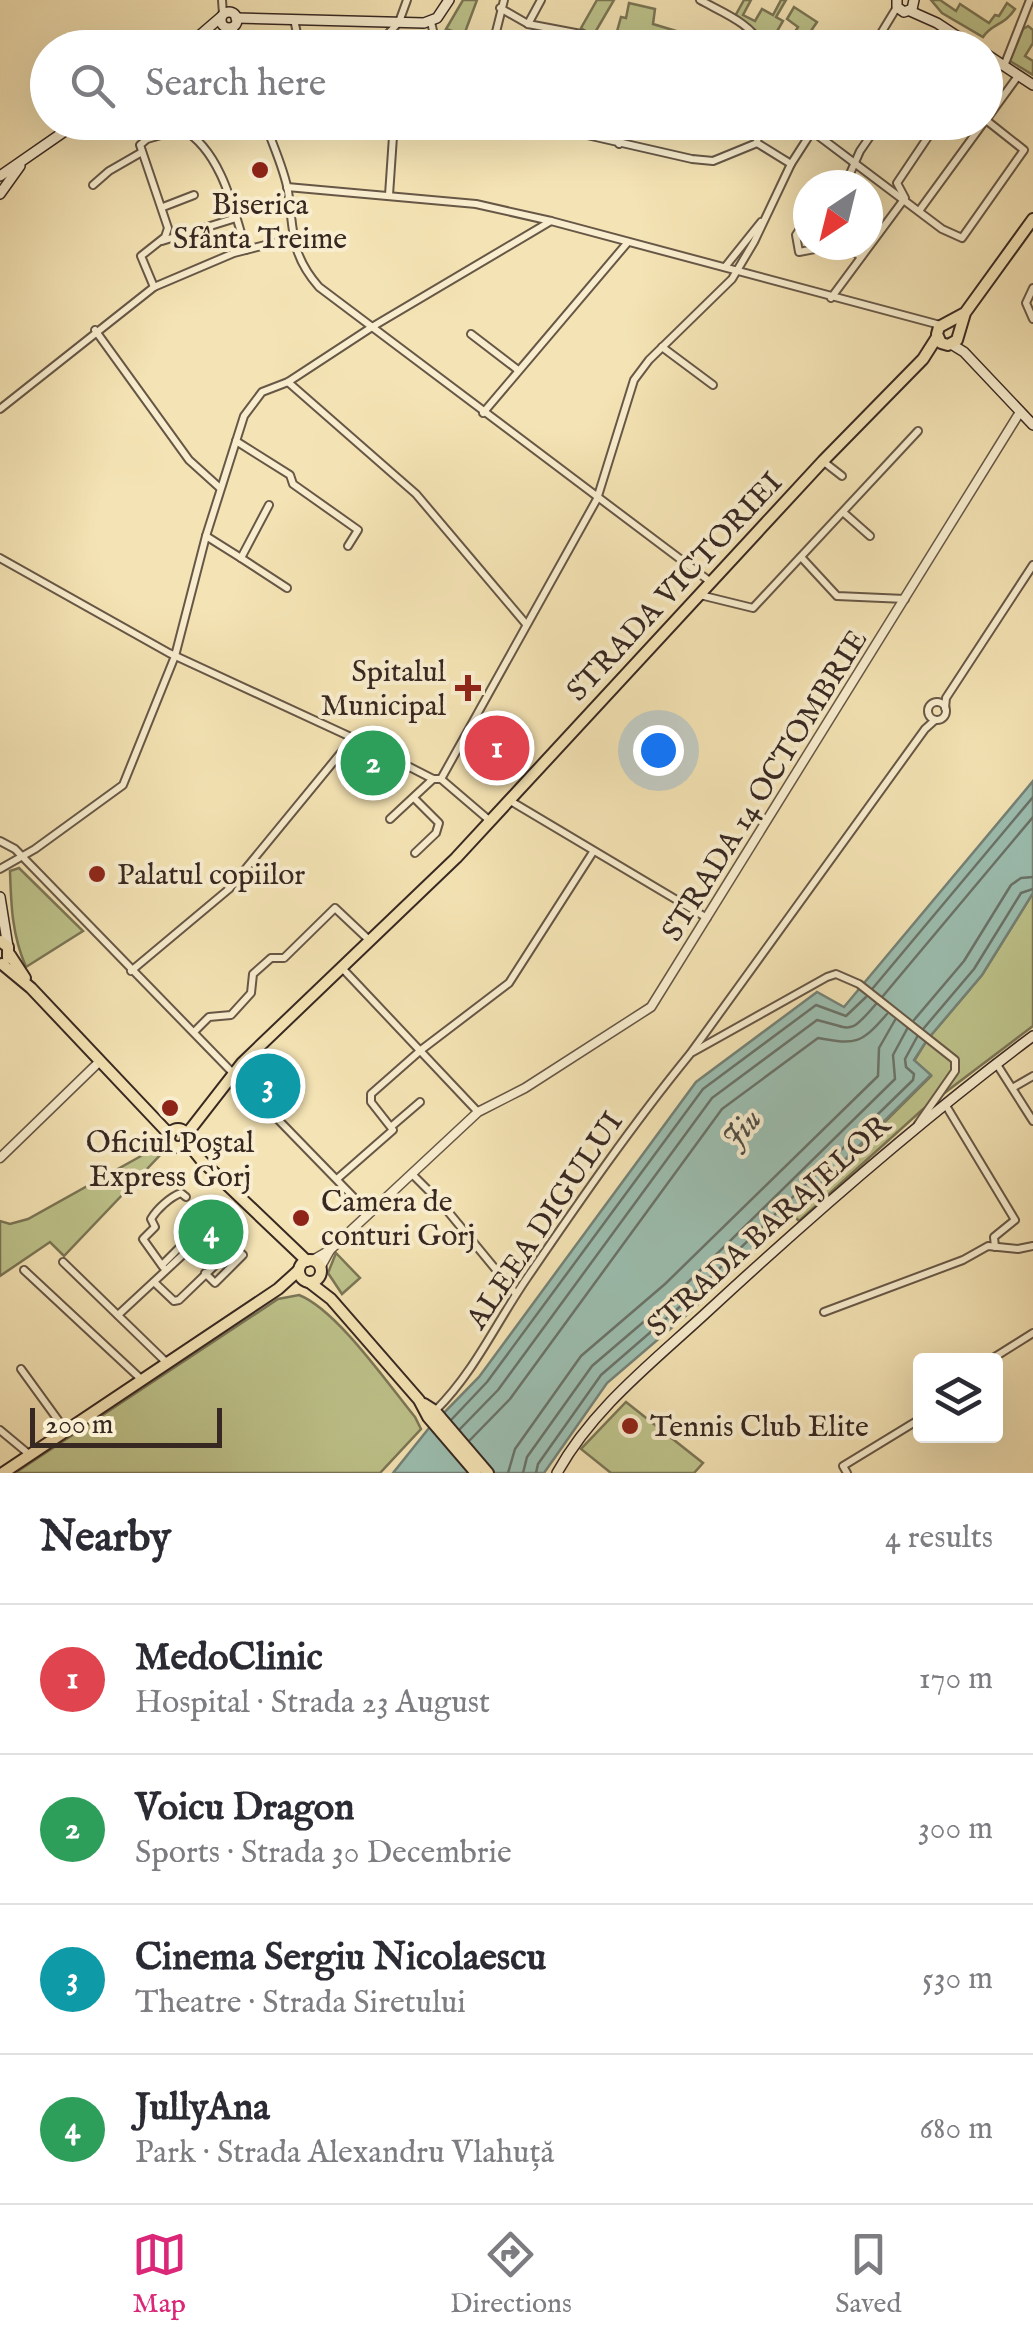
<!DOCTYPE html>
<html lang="en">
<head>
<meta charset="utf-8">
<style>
  body { margin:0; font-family:"IM FELL English",serif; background:#f7f7f7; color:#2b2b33 }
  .controls { position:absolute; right:30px; bottom:30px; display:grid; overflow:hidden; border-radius:10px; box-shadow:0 10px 40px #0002 }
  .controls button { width:90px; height:90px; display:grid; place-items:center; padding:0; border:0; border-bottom:2px solid #e1e1e2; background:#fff; color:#2b2b33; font:50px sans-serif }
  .compass { position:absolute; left:793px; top:170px; width:90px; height:90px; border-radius:50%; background:#fff; box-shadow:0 10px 40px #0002; rotate:215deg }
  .scale { position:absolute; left:30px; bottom:25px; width:192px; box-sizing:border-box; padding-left:10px; border:5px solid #382822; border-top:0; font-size:28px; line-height:35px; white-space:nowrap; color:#382822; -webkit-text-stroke:8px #f8edce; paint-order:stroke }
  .you { position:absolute; left:658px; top:750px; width:35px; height:35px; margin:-25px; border:8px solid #fff; border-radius:50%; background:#1a73e8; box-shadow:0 0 0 15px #1a73e833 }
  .badge { display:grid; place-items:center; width:65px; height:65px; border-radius:50%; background:#db2777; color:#fff; font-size:32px; font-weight:700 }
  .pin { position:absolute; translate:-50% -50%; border:5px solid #fff; box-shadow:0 2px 10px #0006 }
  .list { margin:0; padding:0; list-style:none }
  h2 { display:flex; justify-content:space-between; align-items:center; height:130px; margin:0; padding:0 40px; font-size:42px }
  h2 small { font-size:32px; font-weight:400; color:#7c7c81 }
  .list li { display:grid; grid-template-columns:65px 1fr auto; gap:30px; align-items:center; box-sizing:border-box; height:150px; padding:0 40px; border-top:2px solid #e1e1e2 }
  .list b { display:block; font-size:38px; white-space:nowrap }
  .list p { margin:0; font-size:32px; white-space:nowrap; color:#7c7c81 }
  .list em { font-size:32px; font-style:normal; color:#7c7c81 }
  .icon { flex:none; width:55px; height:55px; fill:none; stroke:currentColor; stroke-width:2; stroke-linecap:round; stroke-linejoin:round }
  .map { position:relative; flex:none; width:1033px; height:1473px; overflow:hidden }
  .search { position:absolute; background:#fff; box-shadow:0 10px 40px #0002; left:30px; right:30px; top:30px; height:110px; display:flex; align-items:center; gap:25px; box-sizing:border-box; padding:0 35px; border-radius:55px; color:#7c7c81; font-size:38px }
  .sheet { height:730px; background:#fff }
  nav { display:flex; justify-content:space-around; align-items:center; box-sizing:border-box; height:140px; border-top:2px solid #e1e1e2; background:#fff; font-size:28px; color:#7c7c81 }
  nav a { display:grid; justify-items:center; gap:5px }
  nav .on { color:#db2777 }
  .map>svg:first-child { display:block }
  .green { fill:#bec38b; stroke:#7b7656; stroke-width:2.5 }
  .water { fill:#9cbeb0; stroke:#748277; stroke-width:2.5 }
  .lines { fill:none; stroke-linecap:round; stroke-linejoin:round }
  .shore { stroke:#6a7369; stroke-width:2.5 }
  .minor-casing { stroke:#675746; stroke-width:10 }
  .tertiary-casing { stroke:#675746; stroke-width:11 }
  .secondary-casing { stroke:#382822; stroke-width:12 }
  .primary-casing { stroke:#382822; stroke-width:14 }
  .minor { stroke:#f8edce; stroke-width:6 }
  .tertiary { stroke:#f8edce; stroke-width:8 }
  .secondary { stroke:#f8edce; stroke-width:9 }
  .primary { stroke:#f4e3b4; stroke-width:10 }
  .poi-dot { fill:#8f2418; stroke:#f8edce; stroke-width:4 }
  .labels { text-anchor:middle; stroke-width:8; stroke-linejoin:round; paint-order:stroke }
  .poi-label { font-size:30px; fill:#382822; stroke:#f8edce; text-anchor:start }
  .street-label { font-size:30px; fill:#382822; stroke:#f8edce }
  .water-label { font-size:32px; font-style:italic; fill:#514e46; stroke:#f8edce }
</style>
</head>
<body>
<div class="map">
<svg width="1033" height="1473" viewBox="0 0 1033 1473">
  <rect width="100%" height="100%" fill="#f4e3b4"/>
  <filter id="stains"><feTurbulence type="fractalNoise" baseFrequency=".002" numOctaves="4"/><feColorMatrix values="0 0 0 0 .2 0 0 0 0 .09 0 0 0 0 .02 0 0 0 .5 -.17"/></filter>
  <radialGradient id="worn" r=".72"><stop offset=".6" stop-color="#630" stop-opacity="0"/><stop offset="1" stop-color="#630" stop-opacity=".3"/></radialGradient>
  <g class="green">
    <path d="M463 0H477L464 35 446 29Z"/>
    <path d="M597 0H614L593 36 581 28Z"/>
    <path d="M744 0H751L743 15 755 21 762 9 773 15 781 0H786L776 17 783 21 772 40 782 47H764L755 30 734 18Z"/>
    <path d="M931 0H940L956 11 960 4 989 23 995 15 999 16 1007 3 1015 9C1004 26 992 23 983 37L942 13Z"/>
    <path d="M629 3 655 9 653 24 690 35 687 47H667L616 35 621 17 626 18Z"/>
    <path d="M794 7 817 22 800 47 790 40 798 27 787 19Z"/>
    <path d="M1028 26 1033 30V43L1025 56 1033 61V75L1010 61 1023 29Z"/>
    <path d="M19 868 83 931 26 967C12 935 11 905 10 871Z"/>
    <path d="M1033 893V1026L922 1110 799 1221 792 1214 931 1076 914 1061 927 1040 982 975Z"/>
    <path d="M159 1146 164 1151 64 1256 50 1242 0 1276V1221L10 1224 28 1219Z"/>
    <path d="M336 1253 360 1278 342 1294 328 1273Z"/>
    <path d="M299 1295C337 1310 388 1384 415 1417L421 1429 380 1473H15L278 1299Z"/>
    <path d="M626 1402 703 1463 694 1473H611L581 1449Z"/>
  </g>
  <path class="water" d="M1033 781V893L982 975 927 1040 914 1060 931 1075 690 1312 607 1383 544 1473H393L429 1428 479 1377 696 1082 817 992 844 1007Z"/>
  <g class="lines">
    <g class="shore">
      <path d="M873 988 1033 797"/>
      <path d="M883 996 1033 817"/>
      <path d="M914 1020 964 961 1011 885 1021 878 1033 877"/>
      <path d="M924 1028 974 969 1021 893 1033 889"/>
      <path d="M452 1419 487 1382 703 1089 816 1005 846 1016 866 997"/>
      <path d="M460 1429 498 1390 712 1098 817 1020C852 1028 848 1037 876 1004"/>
      <path d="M470 1440 510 1399 722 1109 818 1038C856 1045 861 1044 887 1014"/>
      <path d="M508 1473 515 1449 581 1356 665 1284 878 1076 879 1048 895 1020"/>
      <path d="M523 1473 527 1457 592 1366 675 1295 895 1079 893 1055 907 1029"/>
      <path d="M536 1473 538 1464 601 1375 683 1304 913 1080 914 1074 906 1067 905 1059 917 1037"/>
    </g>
    <g class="minor-casing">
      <g id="minor">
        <path d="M222 0 223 14"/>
        <path d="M700 0C721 12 754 24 762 48"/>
        <path d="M500 8 528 24 586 35 610 48"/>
        <path d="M294 19 300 48"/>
        <path d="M431 22 437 48"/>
        <path d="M528 24 541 0"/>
        <path d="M233 26 239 48"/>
        <path d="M388 48 387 35 399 22 407 0"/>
        <path d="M492 48 504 0"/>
        <path d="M575 48 578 34"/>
        <path d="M872 48 897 7"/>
        <path d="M1004 66 1030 0"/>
        <path d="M986 120 1018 76"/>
        <path d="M265 122C272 144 284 168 288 191 294 232 290 254 319 287L712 583"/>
        <path d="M530 122 692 159 713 161 757 143"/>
        <path d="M812 131 942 229 962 238 1024 150 986 120"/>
        <path d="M757 143 791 164"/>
        <path d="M757 143 759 122"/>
        <path d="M619 144 626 122"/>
        <path d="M93 185 109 171 142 152"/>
        <path d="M845 185 860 151 880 122"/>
        <path d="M287 187 476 204 551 221 940 325"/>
        <path d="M389 195 394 122"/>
        <path d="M163 207 194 195"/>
        <path d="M919 211 984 122"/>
        <path d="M808 217 796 235 799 252 836 245"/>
        <path d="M162 241 236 218"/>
        <path d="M845 245 861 257"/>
        <path d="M725 267 761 222"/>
        <path d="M154 287 141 256 165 237 168 228 140 145 147 139 182 129C221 150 234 210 246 250"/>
        <path d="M1033 288 1026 303 1033 319"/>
        <path d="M831 298 905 198 897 183 938 122"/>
        <path d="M95 330 189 460 220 488"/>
        <path d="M471 334 518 370"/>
        <path d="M662 347 713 385"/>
        <path d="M288 382 416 494 526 624"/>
        <path d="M0 409 154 287 234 253 292 238"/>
        <path d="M483 413 628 242"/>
        <path d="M236 441 290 475 293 484 358 530 348 546"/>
        <path d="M824 462 842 476"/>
        <path d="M844 513 870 536"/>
        <path d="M206 536 241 558 269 505"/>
        <path d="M801 557 837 596 905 599"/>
        <path d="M0 558 169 653 353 738 433 779H441L489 820"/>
        <path d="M241 558 287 588"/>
        <path d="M700 595 753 608 918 431"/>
        <circle cx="937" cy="711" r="9"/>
        <path d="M945 708 946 698 1033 565"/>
        <path d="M441 779 597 499 634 380 649 360 732 279 754 242 791 164 818 122"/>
        <path d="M414 798 439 823 436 833 415 853"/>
        <path d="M509 800 707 918"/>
        <path d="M390 819 433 779"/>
        <path d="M0 841 15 849 369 1213"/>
        <path d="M0 869 35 849 123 785 175 656 206 536 244 416 262 392 288 382 372 327 551 221"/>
        <path d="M342 968 478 1112"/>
        <path d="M131 971 229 889 353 738"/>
        <path d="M194 1032 209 1017 231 1015 251 993 253 974 271 958H284L335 908 369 940"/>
        <path d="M693 1052 827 977 836 974 859 984 955 1060V1071L918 1124"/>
        <path d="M996 1063 1033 1121"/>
        <path d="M1014 1087 1033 1076"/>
        <path d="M945 1104 1015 1220 994 1237 995 1247"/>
        <path d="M392 1126 420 1102"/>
        <path d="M412 1174 441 1203 516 1294"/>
        <path d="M337 1179 393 1130 371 1102V1094L421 1050 509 983 593 852"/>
        <path d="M63 1262 166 1362"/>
        <path d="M163 1267 143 1239 155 1227 151 1219C157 1209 170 1197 181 1193L186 1197"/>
        <path d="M24 1270 141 1379"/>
        <path d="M154 1282 174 1301 179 1300 234 1247 243 1255 215 1283 205 1273"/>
        <path d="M824 1312 963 1260 988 1246 1018 1249 1033 1246"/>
        <path d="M118 1315 217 1223 216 1218 212 1215 162 1265"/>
        <path d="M990 1360 1033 1333"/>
        <path d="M21 1369 66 1431"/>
        <path d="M436 1410C475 1371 496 1323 527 1278 579 1202 632 1125 690 1054L925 729 935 720"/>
        <path d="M0 1430 30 1455"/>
        <path d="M847 1473 843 1466 920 1419"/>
      </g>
    </g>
    <g class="tertiary-casing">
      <g id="tertiary">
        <path d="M0 1158 99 1062"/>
        <path d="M311 1261 330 1250 478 1112 525 1088 651 1007 1020 412"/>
        <path d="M320 1268 330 1250"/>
      </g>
    </g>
    <g class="secondary-casing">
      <g id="secondary">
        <path d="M897 0V7L904 12 912 9 914 0"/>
        <path d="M910 11 937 23 975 48"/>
        <circle cx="229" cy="20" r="8"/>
        <path d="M236 18 424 23 437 18 449 0"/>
        <path d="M185 48 221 17"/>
        <path d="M986 54 1033 85"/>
        <path d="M0 176 78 122"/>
        <path d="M0 194 20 166"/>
        <path d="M951 344 964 352 1033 425"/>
        <path d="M0 897 8 947"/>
        <path d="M557 1473C593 1408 653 1362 707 1312 812 1215 919 1121 1033 1036"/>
      </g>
    </g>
    <g class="primary-casing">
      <g id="primary">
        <path d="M965 313 939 327 937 334 941 343 948 345 957 340 965 313 1033 219"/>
        <path d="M0 941 8 947V958"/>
        <path d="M10 955 25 978"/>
        <path d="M2 964 31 988 170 1135"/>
        <circle cx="178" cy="1138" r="9"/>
        <path d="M186 1135 242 1063 456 858 823 461 923 359 937 337"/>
        <path d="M186 1141 202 1161 307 1261"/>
        <circle cx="310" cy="1271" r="11"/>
        <path d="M309 1282 331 1299 419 1400 428 1417 476 1473"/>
        <path d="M424 1404 435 1411 488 1473"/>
        <path d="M3 1473 278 1289 299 1270"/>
      </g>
    </g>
    <use href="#minor" class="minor"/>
    <use href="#tertiary" class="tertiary"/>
    <use href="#secondary" class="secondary"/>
    <use href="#primary" class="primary"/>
  </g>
  <g class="poi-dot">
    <circle cx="260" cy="170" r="10"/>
    <path d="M463 673h10v10h10v10h-10v10h-10v-10h-10v-10h10z"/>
    <circle cx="97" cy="874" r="10"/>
    <circle cx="170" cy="1108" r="10"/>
    <circle cx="301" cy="1218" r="10"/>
    <circle cx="630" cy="1426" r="10"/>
  </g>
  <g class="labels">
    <g class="poi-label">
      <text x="260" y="214" text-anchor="middle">Biserica<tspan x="260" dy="34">Sfânta Treime</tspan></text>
      <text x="446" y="681" text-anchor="end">Spitalul<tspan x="446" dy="34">Municipal</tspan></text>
      <text x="117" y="884">Palatul copiilor</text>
      <text x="170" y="1152" text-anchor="middle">Oficiul Poştal<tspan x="170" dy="34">Express Gorj</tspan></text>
      <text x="321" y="1211">Camera de<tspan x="321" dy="34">conturi Gorj</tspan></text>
      <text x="650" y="1436">Tennis Club Elite</text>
    </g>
    <g class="street-label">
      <text transform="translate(674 586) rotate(-47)" y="10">STRADA VICTORIEI</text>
      <text transform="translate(764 785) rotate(-58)" y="10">STRADA 14 OCTOMBRIE</text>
      <text transform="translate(544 1220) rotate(-56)" y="10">ALEEA DIGULUI</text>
      <text transform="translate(768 1225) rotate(-42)" y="10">STRADA BARAJELOR</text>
    </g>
    <g class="water-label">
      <text transform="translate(741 1128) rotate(-50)" y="11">Jiu</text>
    </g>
  </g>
  <rect width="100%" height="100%" filter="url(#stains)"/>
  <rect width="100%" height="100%" fill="url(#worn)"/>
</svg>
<div class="controls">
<button><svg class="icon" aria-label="layers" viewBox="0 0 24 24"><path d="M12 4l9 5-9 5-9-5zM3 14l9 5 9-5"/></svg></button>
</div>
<svg class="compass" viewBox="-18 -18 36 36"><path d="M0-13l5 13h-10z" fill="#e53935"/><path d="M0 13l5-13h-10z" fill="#7c7c81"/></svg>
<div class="scale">200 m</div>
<div class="you"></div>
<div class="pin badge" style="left:497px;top:748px;background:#e0444e">1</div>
<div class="pin badge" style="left:373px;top:763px;background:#2e9e5b">2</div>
<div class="pin badge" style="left:268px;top:1086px;background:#0f9aa8">3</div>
<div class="pin badge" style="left:211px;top:1232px;background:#2e9e5b">4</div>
<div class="search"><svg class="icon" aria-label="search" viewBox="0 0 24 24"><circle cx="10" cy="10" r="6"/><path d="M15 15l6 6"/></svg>Search here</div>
</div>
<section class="sheet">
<h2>Nearby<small>4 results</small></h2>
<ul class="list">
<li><span class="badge" style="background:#e0444e">1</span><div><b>MedoClinic</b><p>Hospital · Strada 23 August</p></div><em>170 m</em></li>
<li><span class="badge" style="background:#2e9e5b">2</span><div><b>Voicu Dragon</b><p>Sports · Strada 30 Decembrie</p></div><em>300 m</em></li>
<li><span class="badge" style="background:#0f9aa8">3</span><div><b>Cinema Sergiu Nicolaescu</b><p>Theatre · Strada Siretului</p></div><em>530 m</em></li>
<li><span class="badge" style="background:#2e9e5b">4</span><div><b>JullyAna</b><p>Park · Strada Alexandru Vlahuță</p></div><em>680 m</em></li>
</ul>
</section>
<nav>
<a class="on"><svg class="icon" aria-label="map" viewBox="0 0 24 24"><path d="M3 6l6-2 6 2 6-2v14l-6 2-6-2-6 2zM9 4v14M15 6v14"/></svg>Map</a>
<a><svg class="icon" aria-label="directions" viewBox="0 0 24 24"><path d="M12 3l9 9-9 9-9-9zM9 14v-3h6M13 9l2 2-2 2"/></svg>Directions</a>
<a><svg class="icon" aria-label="saved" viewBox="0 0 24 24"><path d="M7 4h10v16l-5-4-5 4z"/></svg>Saved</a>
</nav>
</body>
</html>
